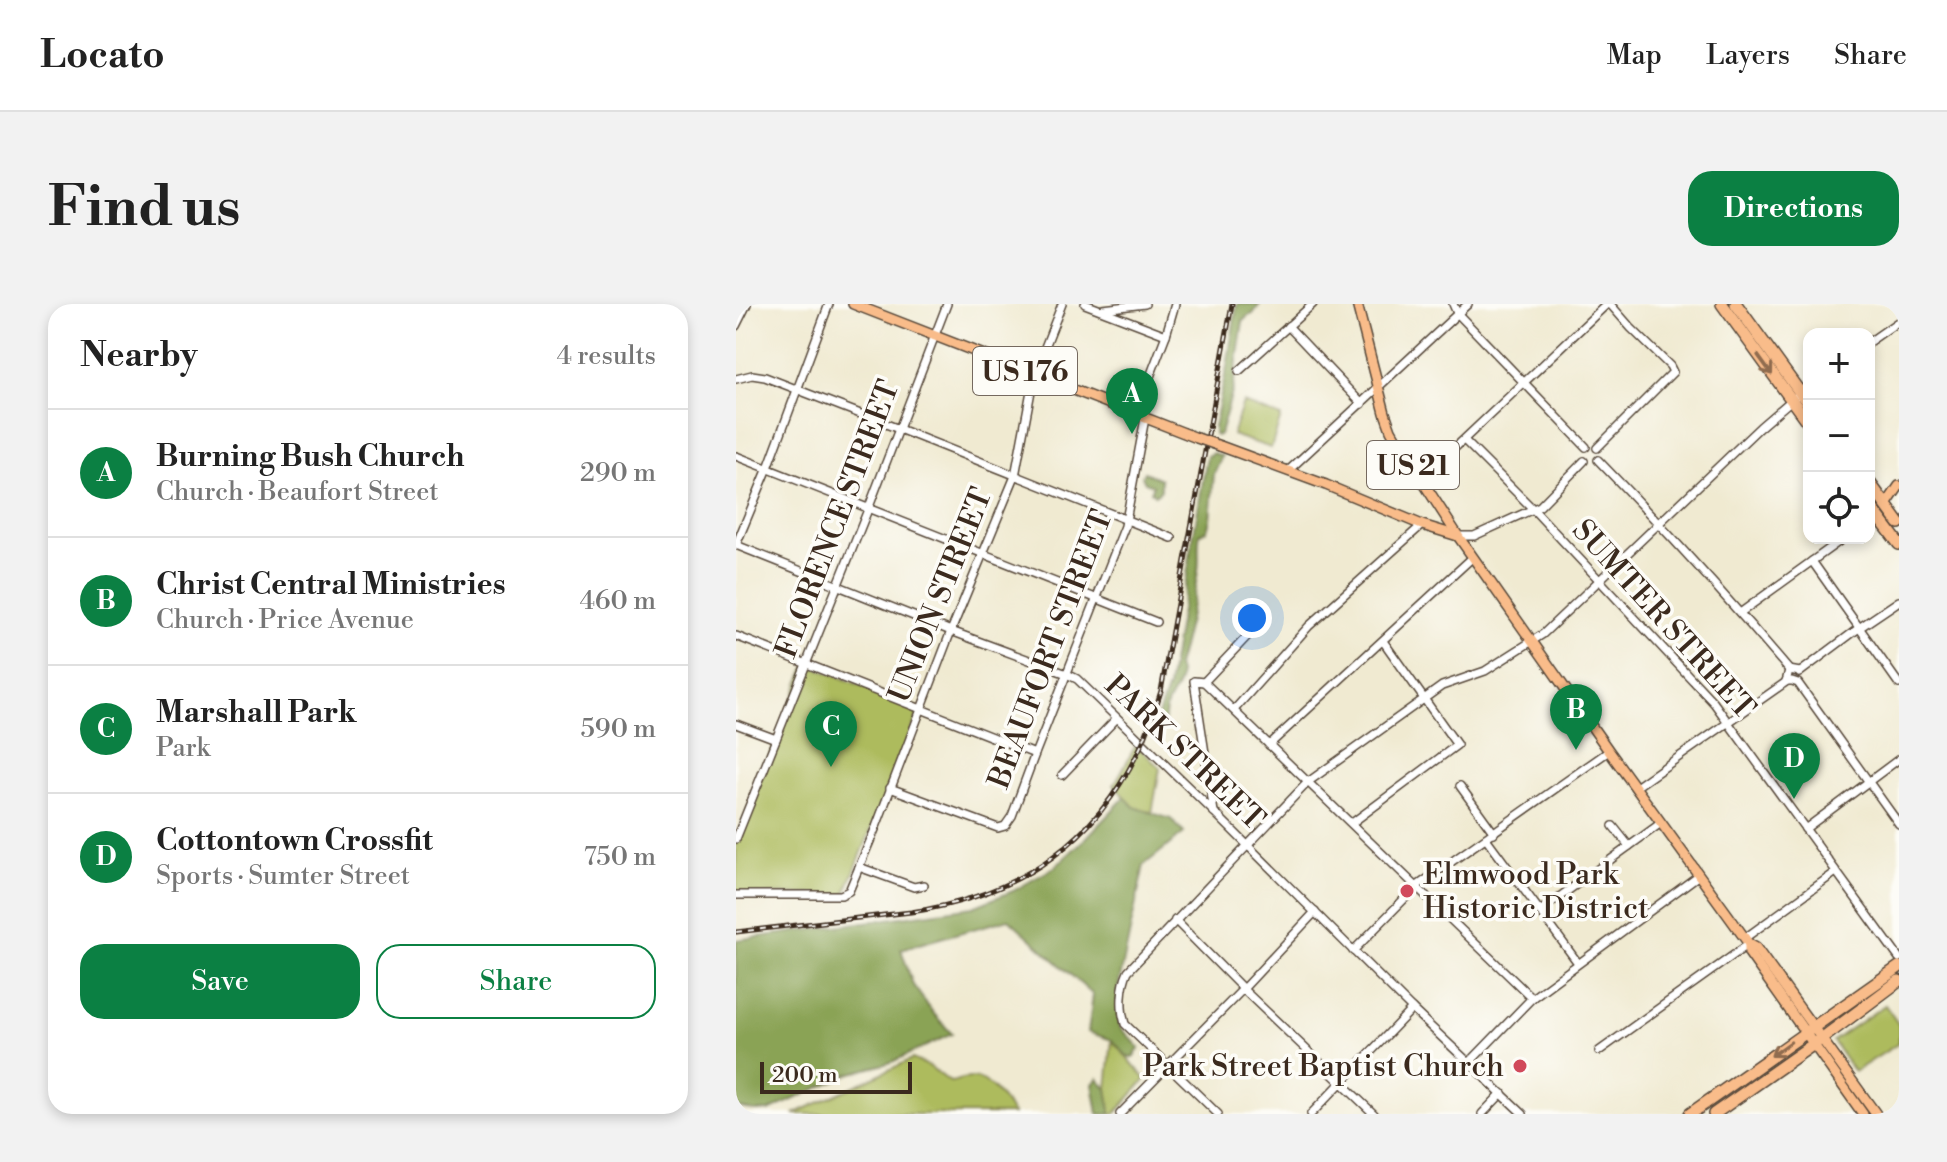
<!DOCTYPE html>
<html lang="en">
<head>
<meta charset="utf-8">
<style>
  body { margin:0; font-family:"Libre Bodoni",serif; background:#f2f2f2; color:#222 }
  .controls { position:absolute; right:24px; top:24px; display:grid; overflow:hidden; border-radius:16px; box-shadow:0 4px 12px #0003 }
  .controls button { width:72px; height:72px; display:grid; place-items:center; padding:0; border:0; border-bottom:2px solid #e0e0e0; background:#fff; color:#222; font:40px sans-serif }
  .scale { position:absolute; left:24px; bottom:20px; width:152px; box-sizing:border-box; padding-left:8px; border:4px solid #3b2a1e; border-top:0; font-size:22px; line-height:28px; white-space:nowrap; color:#3b2a1e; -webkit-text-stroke:6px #fdfcf7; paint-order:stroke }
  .you { position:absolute; left:516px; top:314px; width:28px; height:28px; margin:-20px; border:6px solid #fff; border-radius:50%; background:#1a73e8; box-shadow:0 0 0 12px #1a73e833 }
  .badge { display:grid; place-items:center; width:52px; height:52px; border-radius:50%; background:#0b8043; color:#fff; font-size:26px; font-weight:700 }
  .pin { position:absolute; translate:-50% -66px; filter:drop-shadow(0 2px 4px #0008) }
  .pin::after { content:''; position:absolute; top:42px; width:28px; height:24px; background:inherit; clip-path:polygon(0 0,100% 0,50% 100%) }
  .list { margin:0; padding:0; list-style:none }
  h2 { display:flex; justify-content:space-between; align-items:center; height:104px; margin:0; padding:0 32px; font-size:34px }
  h2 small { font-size:26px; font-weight:400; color:#767676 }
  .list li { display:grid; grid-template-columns:52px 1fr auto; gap:24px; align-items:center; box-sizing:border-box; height:128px; padding:0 32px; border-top:2px solid #e0e0e0 }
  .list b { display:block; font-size:30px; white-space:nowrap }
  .list p { margin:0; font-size:26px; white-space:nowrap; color:#767676 }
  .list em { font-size:26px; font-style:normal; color:#767676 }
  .actions { display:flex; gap:16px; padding:24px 32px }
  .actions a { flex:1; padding:18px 0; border:2px solid #0b8043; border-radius:24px; text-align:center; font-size:28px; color:#0b8043 }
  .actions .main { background:#0b8043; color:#fff }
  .icon { flex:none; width:44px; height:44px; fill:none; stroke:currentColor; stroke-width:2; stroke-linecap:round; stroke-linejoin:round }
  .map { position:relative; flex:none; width:1163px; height:810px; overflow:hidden; border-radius:24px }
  header { display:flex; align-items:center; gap:48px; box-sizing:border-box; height:112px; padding:0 40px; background:#fff; border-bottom:2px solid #e0e0e0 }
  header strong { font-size:38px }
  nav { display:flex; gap:44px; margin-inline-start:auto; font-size:28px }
  .intro { display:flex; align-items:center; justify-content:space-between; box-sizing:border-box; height:192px; padding:0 48px }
  h1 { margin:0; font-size:56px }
  .button { padding:20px 36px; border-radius:24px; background:#0b8043; color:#fff; font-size:28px; font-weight:700 }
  main { display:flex; gap:48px; padding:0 48px }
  aside { flex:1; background:#fff; border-radius:24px; box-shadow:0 4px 12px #0003 }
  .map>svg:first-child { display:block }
  .green { fill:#adbb5d; stroke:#74723e; stroke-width:2 }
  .forest { fill:#8aa354; stroke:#626639; stroke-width:2 }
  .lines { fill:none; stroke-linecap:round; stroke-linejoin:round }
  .minor-casing { stroke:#564739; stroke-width:10 }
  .major-casing { stroke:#564739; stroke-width:12 }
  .highway-casing { stroke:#564739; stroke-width:14 }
  .minor { stroke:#fff; stroke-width:7 }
  .major { stroke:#f9bc8a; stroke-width:9 }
  .highway { stroke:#f9bc8a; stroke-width:11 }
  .rail-casing { stroke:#3b2a1e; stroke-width:5 }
  .rail { stroke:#fdfcf7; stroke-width:2; stroke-dasharray:6; stroke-linecap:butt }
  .major-bridge-casing { stroke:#564739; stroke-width:12; stroke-linecap:butt }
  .major-bridge { stroke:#f9bc8a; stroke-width:9 }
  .oneway { stroke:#906c4f }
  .poi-dot { fill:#d1495b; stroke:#fdfcf7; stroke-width:3 }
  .labels { text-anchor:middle; stroke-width:7; stroke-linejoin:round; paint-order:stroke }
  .shield { fill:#fdfcf7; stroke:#75695f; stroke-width:2 }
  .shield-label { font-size:28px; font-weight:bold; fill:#3b2a1e }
  .street-label { font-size:30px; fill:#3b2a1e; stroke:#fdfcf7 }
  .poi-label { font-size:30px; fill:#3b2a1e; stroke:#fdfcf7; text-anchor:start }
</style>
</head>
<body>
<header>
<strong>Locato</strong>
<nav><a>Map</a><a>Layers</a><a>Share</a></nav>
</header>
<div class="intro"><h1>Find us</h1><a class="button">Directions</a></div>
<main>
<aside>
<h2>Nearby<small>4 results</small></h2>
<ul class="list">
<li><span class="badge">A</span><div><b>Burning Bush Church</b><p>Church · Beaufort Street</p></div><em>290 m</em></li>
<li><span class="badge">B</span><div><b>Christ Central Ministries</b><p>Church · Price Avenue</p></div><em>460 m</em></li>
<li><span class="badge">C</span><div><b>Marshall Park</b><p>Park</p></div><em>590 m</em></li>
<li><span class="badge">D</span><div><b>Cottontown Crossfit</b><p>Sports · Sumter Street</p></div><em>750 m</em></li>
</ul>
<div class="actions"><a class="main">Save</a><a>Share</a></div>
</aside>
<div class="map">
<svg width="1163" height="810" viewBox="0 0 1163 810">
  <rect width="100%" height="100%" fill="#fdfcf7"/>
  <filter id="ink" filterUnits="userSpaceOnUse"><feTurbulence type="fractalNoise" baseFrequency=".0125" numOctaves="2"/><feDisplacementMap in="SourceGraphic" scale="16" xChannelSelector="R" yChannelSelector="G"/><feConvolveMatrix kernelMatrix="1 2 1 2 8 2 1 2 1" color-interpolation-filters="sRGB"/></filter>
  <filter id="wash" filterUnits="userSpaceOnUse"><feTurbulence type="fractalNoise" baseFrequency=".006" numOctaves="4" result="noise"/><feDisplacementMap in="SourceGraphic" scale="32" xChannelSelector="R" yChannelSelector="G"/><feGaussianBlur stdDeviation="1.8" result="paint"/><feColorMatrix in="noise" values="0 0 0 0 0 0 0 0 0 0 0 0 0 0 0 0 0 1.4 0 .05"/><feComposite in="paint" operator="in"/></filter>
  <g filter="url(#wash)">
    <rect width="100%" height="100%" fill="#f0ead1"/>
    <g class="green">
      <path d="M507 99 545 113 535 144 496 131Z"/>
      <path d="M71 360 184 405 109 590 0 591V535Z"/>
      <path d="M400 441 424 464 416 509 398 503 378 481Z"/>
      <path d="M1149 701 1163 721V739L1118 768 1097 737Z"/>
      <path d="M376 736 410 775 379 810H375L371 784Z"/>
      <path d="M176 755 193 762 214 778C221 777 227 774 234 774 253 772 267 797 277 810H58Z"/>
    </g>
    <g class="forest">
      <path d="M501 0H524L517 10 512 12 507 17 497 85 484 130 480 132 478 130V123L491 62Z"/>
      <path d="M477 149 486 152 478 170 474 215 471 226 464 229C461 241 464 254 462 267 457 299 450 331 441 362 448 380 438 385 432 399 428 406 430 416 427 424H420L421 414 432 383 471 152Z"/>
      <path d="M408 168 425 175V186L419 191 415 187 417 181 409 178 406 172Z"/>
      <path d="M389 493 398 503 435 515 448 529 408 561 381 689 384 723 404 744 397 753H392L376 736 352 728 357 691 273 615 165 645 177 681 198 710 216 730 156 758 112 770 33 807H18L0 803V636L237 603 277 587 319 563 352 532Z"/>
      <path d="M362 774 371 785 375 810H362L357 780Z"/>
    </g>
  </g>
  <g filter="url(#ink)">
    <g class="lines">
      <g class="minor-casing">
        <g id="minor">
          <path d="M349 0 430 31"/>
          <path d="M717 0 721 9 850 143"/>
          <path d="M367 5 409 0"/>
          <path d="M0 22 11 0"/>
          <path d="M552 22 626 100"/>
          <path d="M1133 38 1163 17"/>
          <path d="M503 67 577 0"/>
          <path d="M0 75 16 71 29 73 163 125 436 234"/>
          <path d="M728 136 797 205 978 399 1163 654"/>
          <path d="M861 144 937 68 934 62 895 24 874 0"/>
          <path d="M0 152 420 318"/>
          <path d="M862 156C928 224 992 294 1053 366L1064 368"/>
          <path d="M553 166 732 0"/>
          <path d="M686 175 871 0"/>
          <path d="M722 232H738L804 202 848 157"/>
          <path d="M0 241 215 327 331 370 341 375 478 508 676 705 787 810"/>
          <path d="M0 241 32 164 93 0"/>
          <path d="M1076 257 1163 380"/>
          <path d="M1004 309 1108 234"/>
          <path d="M0 332 299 450"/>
          <path d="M1063 369 1123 324 1163 297"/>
          <path d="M1050 377H1056L1062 379 1163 520"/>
          <path d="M468 378 520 323"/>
          <path d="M498 406 573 322 686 221"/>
          <path d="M0 420 40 435"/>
          <path d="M533 441 737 253"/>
          <path d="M326 471 380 415"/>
          <path d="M724 482 758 529"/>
          <path d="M900 483 1050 378 1053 366"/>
          <path d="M154 484 262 524 269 522 276 512 299 450 389 222 409 114 403 110 402 104 430 31 439 0"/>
          <path d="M478 508 458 377 468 378 796 694"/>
          <path d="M616 519 721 441 647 337"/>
          <path d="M877 522 893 542"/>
          <path d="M1069 525 1163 455"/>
          <path d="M750 534 842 659"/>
          <path d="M0 535 133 203 211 0"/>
          <path d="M123 563 178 583 188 581"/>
          <path d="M0 591H105L113 587 140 523 215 327 279 172 298 71 326 0"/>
          <path d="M804 607 925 519"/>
          <path d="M439 616 510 688 638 810"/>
          <path d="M1009 634 1100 568"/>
          <path d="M617 647 681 582 873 447"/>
          <path d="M863 747 1013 640"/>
          <path d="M734 758 796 694 963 571"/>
          <path d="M384 810 507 685 579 608"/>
          <path d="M482 810 389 720C384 704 385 682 392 667L572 478 706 382 749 367 807 330 1024 123 1073 81"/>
          <path d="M575 810 676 705"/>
          <path d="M746 810 766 789"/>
        </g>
      </g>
      <g class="major-casing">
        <g id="major">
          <path d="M117 0 461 134"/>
          <path d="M621 0 649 109 655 126 667 147 722 232 873 447 1013 640 1020 644 1140 810"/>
          <path d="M484 142 590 181 686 221 722 232"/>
          <path d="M1150 201 1163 182"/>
          <path d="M1013 640V649L1127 810"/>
        </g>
      </g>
      <g class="highway-casing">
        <g id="highway">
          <path d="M986 0 1073 120"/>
          <path d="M1000 0 1073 101"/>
          <path d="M1133 178 1163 219"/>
          <path d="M1133 200 1163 240"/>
          <path d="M954 810 1163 663"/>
          <path d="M978 810 1092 730 1163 677"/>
        </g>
      </g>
      <use href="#minor" class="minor"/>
      <use href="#major" class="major"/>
      <use href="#highway" class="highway"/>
      <g class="rail-casing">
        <path id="rail" d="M0 628 175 608C285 591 364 537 409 433 415 418 420 403 425 387L496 0"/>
      </g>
      <use href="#rail" class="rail"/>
      <g class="major-bridge-casing">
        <path id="major-bridge" d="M461 134 484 142"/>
      </g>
      <use href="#major-bridge" class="major-bridge"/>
    </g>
    <defs><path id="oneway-shaft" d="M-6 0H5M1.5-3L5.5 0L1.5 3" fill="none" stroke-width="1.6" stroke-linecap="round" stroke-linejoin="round" transform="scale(2)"/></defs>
    <g class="oneway">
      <use href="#oneway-shaft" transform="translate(1029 61) rotate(54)"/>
      <use href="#oneway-shaft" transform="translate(1045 745) rotate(144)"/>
    </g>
  </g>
  <g class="poi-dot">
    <circle cx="671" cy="587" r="8"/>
    <circle cx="784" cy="762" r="8"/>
  </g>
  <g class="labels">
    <g class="shield">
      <rect x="237" y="43" width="104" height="48" rx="6"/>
      <rect x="631" y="137" width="92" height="48" rx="6"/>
    </g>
    <g class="shield-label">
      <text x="289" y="77">US 176</text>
      <text x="677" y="171">US 21</text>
    </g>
    <g class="street-label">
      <text transform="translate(101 215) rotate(-69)" y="10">FLORENCE STREET</text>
      <text transform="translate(204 291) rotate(-68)" y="10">UNION STREET</text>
      <text transform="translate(928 315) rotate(48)" y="10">SUMTER STREET</text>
      <text transform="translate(314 345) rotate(-69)" y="10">BEAUFORT STREET</text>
      <text transform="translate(449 448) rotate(44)" y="10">PARK STREET</text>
    </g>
    <g class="poi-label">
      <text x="687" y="580">Elmwood Park<tspan x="687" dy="34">Historic District</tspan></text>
      <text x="768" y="772" text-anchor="end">Park Street Baptist Church</text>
    </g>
  </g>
</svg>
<div class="controls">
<button>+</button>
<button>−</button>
<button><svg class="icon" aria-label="locate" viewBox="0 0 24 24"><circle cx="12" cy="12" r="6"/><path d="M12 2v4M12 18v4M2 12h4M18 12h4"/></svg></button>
</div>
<div class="scale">200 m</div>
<div class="you"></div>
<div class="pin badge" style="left:396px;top:130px">A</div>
<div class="pin badge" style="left:840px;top:446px">B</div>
<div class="pin badge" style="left:95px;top:463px">C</div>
<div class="pin badge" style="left:1058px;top:495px">D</div>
</div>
</main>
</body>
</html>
